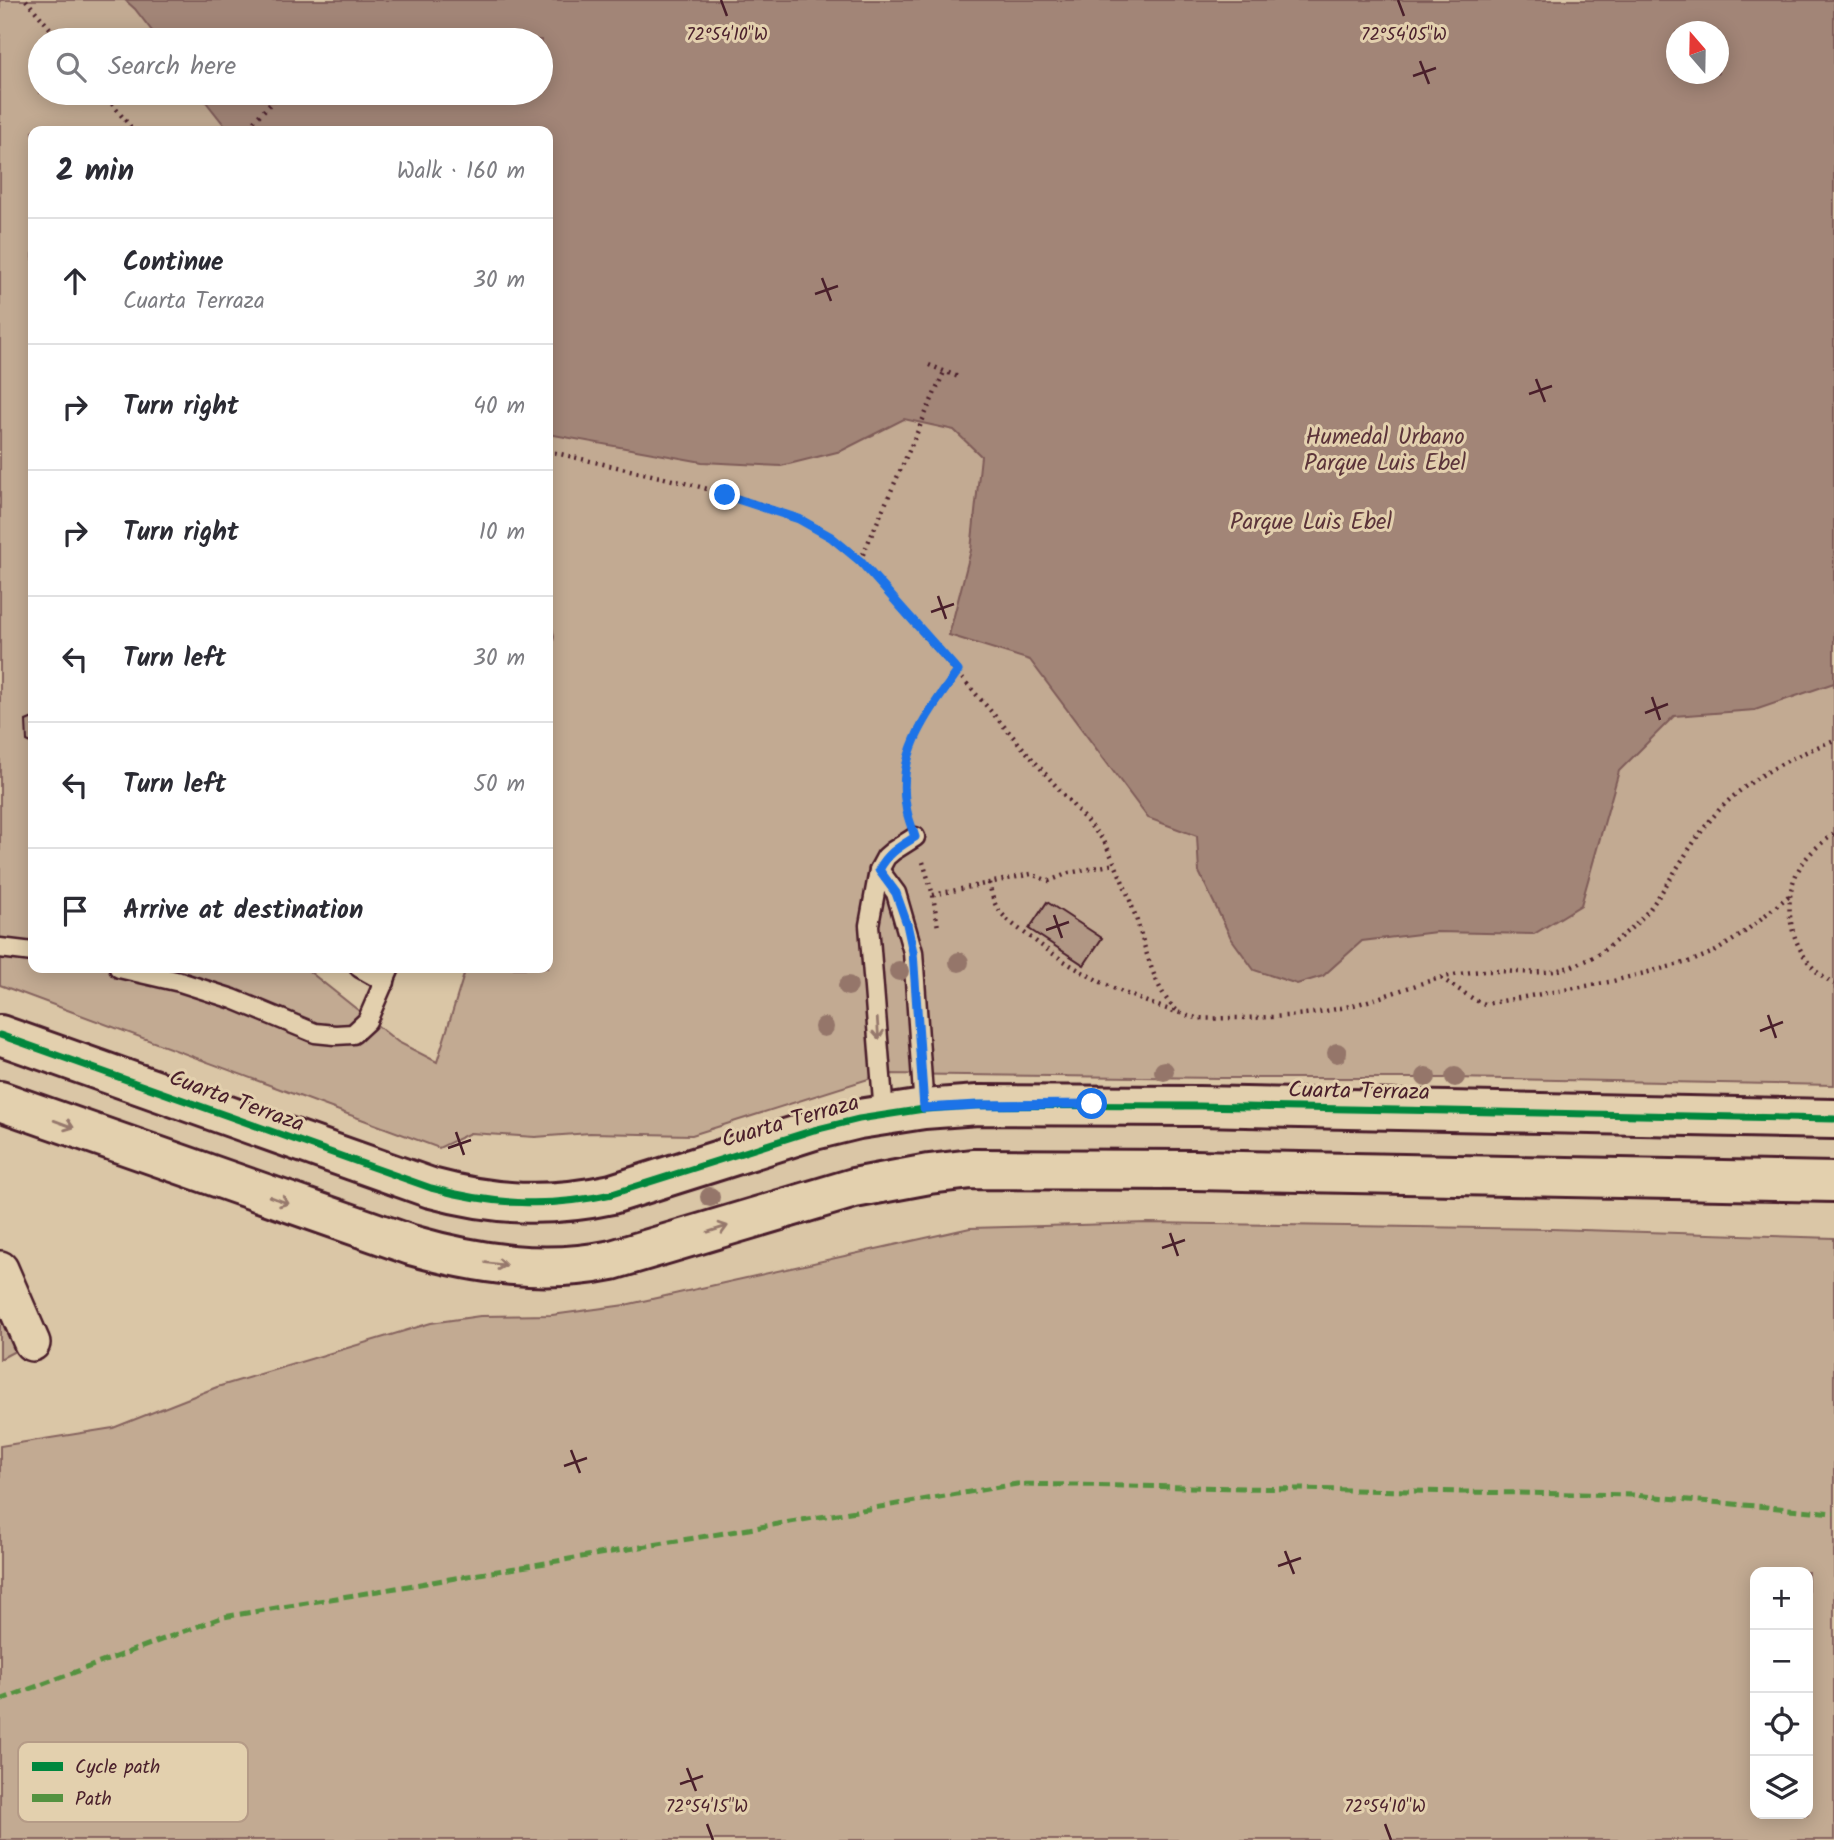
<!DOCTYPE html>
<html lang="en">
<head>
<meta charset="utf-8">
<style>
  body { margin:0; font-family:Kalam,sans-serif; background:#f2f2f3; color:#2b2b33 }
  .controls { position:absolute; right:21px; bottom:21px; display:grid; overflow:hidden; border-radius:14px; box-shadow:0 4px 18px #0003 }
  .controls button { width:63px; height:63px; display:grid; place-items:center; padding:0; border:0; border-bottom:2px solid #e1e1e2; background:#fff; color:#2b2b33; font:35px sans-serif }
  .compass { position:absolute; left:1666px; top:21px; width:63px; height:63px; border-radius:50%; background:#fff; box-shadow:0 4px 18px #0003; rotate:340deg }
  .stop { position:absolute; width:21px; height:21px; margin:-16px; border:5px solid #1a73e8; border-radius:50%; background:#fff }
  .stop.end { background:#1a73e8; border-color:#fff; box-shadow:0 2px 7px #0008 }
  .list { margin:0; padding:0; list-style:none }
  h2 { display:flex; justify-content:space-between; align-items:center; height:91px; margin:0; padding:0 28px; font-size:30px }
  h2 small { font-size:23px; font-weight:400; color:#7c7c81 }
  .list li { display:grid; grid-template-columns:46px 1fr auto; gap:21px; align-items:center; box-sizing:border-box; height:126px; padding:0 28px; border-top:2px solid #e1e1e2 }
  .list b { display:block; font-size:26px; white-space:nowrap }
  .list p { margin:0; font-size:23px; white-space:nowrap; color:#7c7c81 }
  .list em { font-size:23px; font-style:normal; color:#7c7c81 }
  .icon { flex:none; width:38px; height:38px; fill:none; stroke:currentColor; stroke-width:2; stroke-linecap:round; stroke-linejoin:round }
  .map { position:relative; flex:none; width:1834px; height:1840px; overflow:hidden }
  .search { position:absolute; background:#fff; box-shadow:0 4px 18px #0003; left:28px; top:28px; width:525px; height:77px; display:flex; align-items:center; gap:18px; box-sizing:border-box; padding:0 24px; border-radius:38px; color:#7c7c81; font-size:26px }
  .panel { position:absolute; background:#fff; box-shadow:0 4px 18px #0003; left:28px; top:126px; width:525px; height:847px; border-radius:14px }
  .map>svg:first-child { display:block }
  .green { fill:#c2aa92; stroke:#86645e; stroke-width:2; fill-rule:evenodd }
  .water { fill:#a28577; stroke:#7f5c59; stroke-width:2; fill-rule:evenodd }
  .building { fill:#b19784; stroke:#4a1f2b; stroke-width:2 }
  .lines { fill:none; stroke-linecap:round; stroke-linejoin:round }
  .service-casing { stroke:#4a1f2b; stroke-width:23 }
  .minor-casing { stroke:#4a1f2b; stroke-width:40 }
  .tertiary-casing { stroke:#4a1f2b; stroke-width:44 }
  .path { stroke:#4a1f2b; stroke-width:4.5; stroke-dasharray:2 5; stroke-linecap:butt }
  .service { stroke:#e3d0ae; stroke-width:18 }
  .minor { stroke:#e3d0ae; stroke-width:35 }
  .tertiary { stroke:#e3d0ae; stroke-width:38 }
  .quiet { stroke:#549240; stroke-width:5; stroke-dasharray:10 5; stroke-linecap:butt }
  .cycleway-casing { stroke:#e3d0ae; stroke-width:11 }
  .cycleway { stroke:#00873e; stroke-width:7 }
  .tree { fill:#95766b }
  .oneway { stroke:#96786c }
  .route { stroke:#1a73e8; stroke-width:9 }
  .ticks { fill:none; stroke:#4a1f2b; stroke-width:2.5 }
  .labels { text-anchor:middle; stroke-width:6; stroke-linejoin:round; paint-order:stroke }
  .park-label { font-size:23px; fill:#5c343a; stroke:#e3d0ae }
  .street-label { font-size:23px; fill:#4a1f2b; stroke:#e3d0ae }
  .key { fill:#e3d0ae; stroke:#b59b87; stroke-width:2 }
  .key-label { font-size:19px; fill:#4a1f2b }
  .ticks-label { font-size:18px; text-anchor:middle; fill:#4a1f2b; stroke:#e3d0ae; stroke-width:6; stroke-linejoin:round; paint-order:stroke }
</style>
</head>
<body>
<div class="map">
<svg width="1834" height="1840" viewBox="0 0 1834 1840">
  <rect width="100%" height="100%" fill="#dac6a6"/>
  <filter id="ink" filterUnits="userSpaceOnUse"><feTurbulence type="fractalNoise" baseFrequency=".0143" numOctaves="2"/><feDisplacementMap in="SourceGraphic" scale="14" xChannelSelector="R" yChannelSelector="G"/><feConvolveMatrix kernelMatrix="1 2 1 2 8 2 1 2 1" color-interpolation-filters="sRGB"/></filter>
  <g filter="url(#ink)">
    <g class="green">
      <path d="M0 0H1834V1085L1450 1078H1221L884 1074 692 1135 590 1133 535 1137 470 1133 439 1148 0 985ZM1676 32H1718V74H1676ZM40 40H541V93H40ZM33 131H548V612L554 636 548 672V968H466L437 1062 398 1042 305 968H33Z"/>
      <path d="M1148 1223 1551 1229 1834 1238V1840H0V1446L113 1428 217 1387 431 1323 480 1316 552 1315 625 1305 970 1228ZM1755 1572H1808V1814H1755Z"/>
      <path d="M0 1317 15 1351 0 1359Z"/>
    </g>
    <path class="water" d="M125 0H1834V683L1755 710 1674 716 1619 771 1581 905 1534 934 1436 932 1362 941 1323 976 1297 984 1254 970 1231 938 1199 872 1197 836 1148 818 1030 660 949 635 971 550 981 456 954 430 904 419 841 451 781 466 702 462 548 434V131H229L199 93H541V40H159L135 9ZM1676 32H1718V74H1676Z"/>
    <g class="building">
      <path d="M33 718V744L27 741 26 721Z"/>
      <path d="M1047 902 1102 938 1084 965 1029 929Z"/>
    </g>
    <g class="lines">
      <g class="service-casing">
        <g id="service">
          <path d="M879 870 896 893 913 952 924 1109"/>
          <path d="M0 948 33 952"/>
          <path d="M119 968 180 982 233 999 315 1033 335 1035 353 1034 367 1021 390 968"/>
          <path d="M360 968 385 982"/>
          <path d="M884 1114 869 925 879 870 886 857 893 851 915 837"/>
        </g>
      </g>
      <g class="minor-casing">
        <path id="minor" d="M0 1269 32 1343"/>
      </g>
      <g class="tertiary-casing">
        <g id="tertiary">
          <path d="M0 1035 431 1188C494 1205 548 1208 612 1194L814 1130 859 1119 924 1109 978 1105 1199 1106 1834 1119"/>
          <path d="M0 1101 411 1245C477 1264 544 1274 612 1260L854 1188 929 1174 972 1169 1193 1170 1834 1182"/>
        </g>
      </g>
      <g class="path">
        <path d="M26 0 60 40"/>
        <path d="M103 93 134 131"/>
        <path d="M244 131 279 95"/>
        <path d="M929 365 961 378"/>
        <path d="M548 451C629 471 721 487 798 519 821 528 840 545 860 561L1104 841C1115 863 1125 886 1133 909 1143 936 1154 998 1181 1013 1195 1021 1218 1018 1233 1018 1274 1018 1314 1015 1354 1005 1392 995 1428 978 1466 973 1493 968 1518 974 1545 972 1563 971 1590 961 1604 950 1621 937 1638 924 1651 907 1675 875 1693 837 1721 808 1753 775 1793 757 1834 740"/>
        <path d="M860 561 944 372"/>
        <path d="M908 813C891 759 929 713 958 671"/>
        <path d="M1834 834C1820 844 1808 853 1799 869 1777 907 1795 964 1834 984"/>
        <path d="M923 862 933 895 938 928"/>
        <path d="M989 883C991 891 993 902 998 909 1006 920 1019 929 1030 937 1075 972 1125 997 1180 1013"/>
        <path d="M933 895 1031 874 1049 881 1069 873 1115 864"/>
        <path d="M1441 978 1475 1000 1485 1004 1609 982 1692 961 1716 951 1741 935 1791 894"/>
      </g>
      <use href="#service" class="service"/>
      <use href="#minor" class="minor"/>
      <use href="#tertiary" class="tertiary"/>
      <path class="quiet" d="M0 1700 223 1617 1017 1484 1633 1495 1834 1513"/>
      <g class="cycleway-casing">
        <path id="cycleway" d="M0 1035 431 1188C494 1205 548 1208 612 1194L814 1130 859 1119 924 1109 978 1105 1199 1106 1834 1119"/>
      </g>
      <use href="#cycleway" class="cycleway"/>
    </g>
    <g class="tree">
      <circle cx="959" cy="962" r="10"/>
      <circle cx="899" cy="971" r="10"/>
      <circle cx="848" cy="986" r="10"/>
      <circle cx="824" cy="1027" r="10"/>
      <circle cx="1337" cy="1053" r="10"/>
      <circle cx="1164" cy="1071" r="10"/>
      <circle cx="1426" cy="1077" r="10"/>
      <circle cx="1455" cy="1077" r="10"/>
      <circle cx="710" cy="1197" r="10"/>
    </g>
    <defs><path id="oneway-shaft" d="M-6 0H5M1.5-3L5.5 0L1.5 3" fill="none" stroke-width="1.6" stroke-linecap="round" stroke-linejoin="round" transform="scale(1.75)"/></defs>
    <g class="oneway">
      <use href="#oneway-shaft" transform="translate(878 1029) rotate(86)"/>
      <use href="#oneway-shaft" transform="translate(64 1124) rotate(20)"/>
      <use href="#oneway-shaft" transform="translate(279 1200) rotate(20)"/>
      <use href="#oneway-shaft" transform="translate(718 1229) rotate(-17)"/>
      <use href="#oneway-shaft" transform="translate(496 1264) rotate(7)"/>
    </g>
  </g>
  <g class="lines" filter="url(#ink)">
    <path class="route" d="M725 495 799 519 831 537 860 561 958 671C929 712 896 753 906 806 907 816 912 827 915 837 899 847 888 853 879 870L896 893 907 924 913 952 924 1108 978 1105 1092 1104"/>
  </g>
  <path class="ticks" d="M721 0 727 16M1398 0 1404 16M1420 61 1429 84M1413 76 1436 68M822 278 831 301M815 294 838 286M1536 379 1545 402M1529 394 1552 386M938 596 946 619M931 612 954 604M1652 697 1660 720M1645 713 1668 704M1054 915 1062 938M1046 930 1069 922M1768 1015 1776 1038M1760 1031 1783 1022M456 1132 464 1155M448 1148 471 1140M1170 1233 1178 1256M1162 1248 1185 1240M571 1450 580 1473M564 1466 587 1458M1285 1551 1294 1574M1278 1566 1301 1558M687 1768 696 1791M680 1784 703 1776M707 1824 713 1840M1385 1824 1391 1840"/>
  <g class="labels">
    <g class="park-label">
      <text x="1385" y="444">Humedal Urbano<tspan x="1385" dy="26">Parque Luis Ebel</tspan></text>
      <text x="1311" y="529">Parque Luis Ebel</text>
    </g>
    <g class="street-label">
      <text transform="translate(1359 1090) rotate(1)" y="8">Cuarta Terraza</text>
      <text transform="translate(237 1100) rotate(20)" y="8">Cuarta Terraza</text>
      <text transform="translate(790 1120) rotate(-16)" y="8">Cuarta Terraza</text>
    </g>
  </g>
  <rect x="18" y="1742" width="230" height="80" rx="10" class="key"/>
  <rect x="32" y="1762" width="31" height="9" fill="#00873e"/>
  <rect x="32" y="1794" width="31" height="8" fill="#549240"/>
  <g class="key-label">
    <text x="75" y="1773">Cycle path</text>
    <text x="75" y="1805">Path</text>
  </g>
  <g class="ticks-label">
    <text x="727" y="40">72°54'10"W</text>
    <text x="1404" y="40">72°54'05"W</text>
    <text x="707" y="1812">72°54'15"W</text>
    <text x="1385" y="1812">72°54'10"W</text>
  </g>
</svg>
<div class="controls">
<button>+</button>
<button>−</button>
<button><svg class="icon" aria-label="locate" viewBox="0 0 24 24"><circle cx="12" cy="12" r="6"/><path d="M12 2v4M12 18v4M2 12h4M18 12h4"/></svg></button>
<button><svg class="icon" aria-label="layers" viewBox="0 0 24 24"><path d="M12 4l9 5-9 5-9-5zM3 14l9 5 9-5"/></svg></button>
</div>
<svg class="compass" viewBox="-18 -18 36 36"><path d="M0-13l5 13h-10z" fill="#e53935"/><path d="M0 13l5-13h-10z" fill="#7c7c81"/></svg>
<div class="stop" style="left:1092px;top:1104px"></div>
<div class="stop end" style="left:725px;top:495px"></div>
<div class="search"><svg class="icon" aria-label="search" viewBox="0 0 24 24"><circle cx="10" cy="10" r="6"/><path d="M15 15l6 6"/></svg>Search here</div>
<section class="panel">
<h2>2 min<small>Walk · 160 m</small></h2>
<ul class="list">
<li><svg class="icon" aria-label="ahead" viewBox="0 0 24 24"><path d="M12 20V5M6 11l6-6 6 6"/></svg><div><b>Continue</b><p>Cuarta Terraza</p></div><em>30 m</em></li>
<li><svg class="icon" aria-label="right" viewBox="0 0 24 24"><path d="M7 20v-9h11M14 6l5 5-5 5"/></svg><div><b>Turn right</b></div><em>40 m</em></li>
<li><svg class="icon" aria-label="right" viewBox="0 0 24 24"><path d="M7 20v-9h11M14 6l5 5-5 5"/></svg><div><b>Turn right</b></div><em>10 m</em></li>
<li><svg class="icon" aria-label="left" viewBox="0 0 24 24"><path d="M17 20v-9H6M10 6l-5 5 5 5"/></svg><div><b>Turn left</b></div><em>30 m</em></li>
<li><svg class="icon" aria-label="left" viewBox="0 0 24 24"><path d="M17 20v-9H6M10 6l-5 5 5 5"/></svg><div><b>Turn left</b></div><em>50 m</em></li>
<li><svg class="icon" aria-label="arrive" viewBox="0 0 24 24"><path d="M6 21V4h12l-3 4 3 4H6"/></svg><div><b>Arrive at destination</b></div></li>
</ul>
</section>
</div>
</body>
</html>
